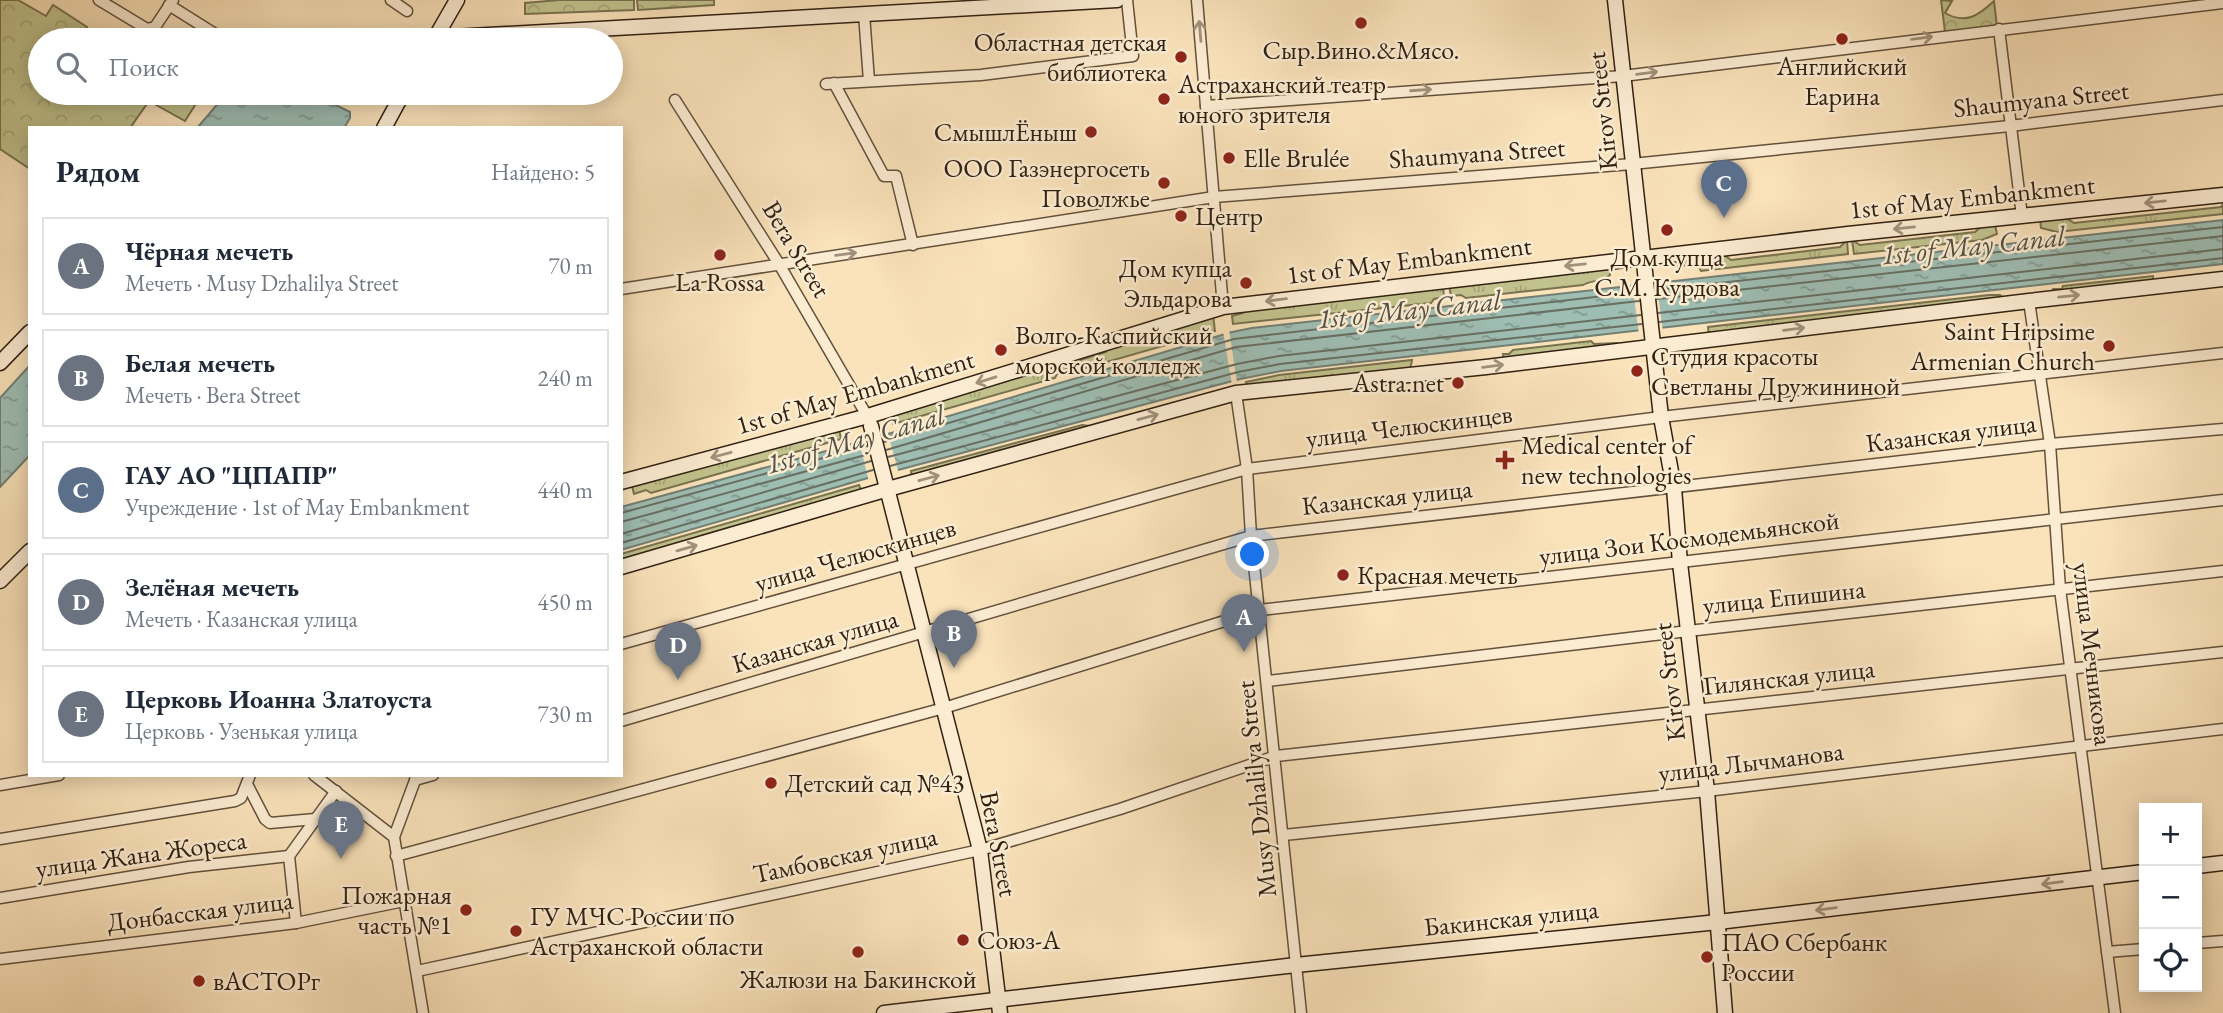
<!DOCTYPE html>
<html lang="ru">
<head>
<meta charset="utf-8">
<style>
  body { margin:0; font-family:"EB Garamond",serif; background:#f6f6f7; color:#1f2937 }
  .controls { position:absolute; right:21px; bottom:21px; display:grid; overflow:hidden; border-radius:0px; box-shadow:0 4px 18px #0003 }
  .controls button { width:63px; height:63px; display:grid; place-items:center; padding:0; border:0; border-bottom:2px solid #e0e1e3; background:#fff; color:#1f2937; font:35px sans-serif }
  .you { position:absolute; left:1253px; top:555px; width:24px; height:24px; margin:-18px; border:5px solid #fff; border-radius:50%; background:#1a73e8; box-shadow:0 0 0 10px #1a73e833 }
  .badge { display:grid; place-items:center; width:46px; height:46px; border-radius:50%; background:#8f2418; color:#fff; font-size:23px; font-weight:700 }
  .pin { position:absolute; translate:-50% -58px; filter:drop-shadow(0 2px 4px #0008) }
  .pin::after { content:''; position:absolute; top:37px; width:24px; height:21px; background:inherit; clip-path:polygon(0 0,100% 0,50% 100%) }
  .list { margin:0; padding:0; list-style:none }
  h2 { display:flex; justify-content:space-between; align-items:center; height:91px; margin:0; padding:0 28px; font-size:30px }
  h2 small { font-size:23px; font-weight:400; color:#747a83 }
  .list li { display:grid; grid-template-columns:46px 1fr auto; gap:21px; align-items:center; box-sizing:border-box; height:98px; margin:0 14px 14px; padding:0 14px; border:2px solid #e0e1e3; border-radius:0px }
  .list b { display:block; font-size:26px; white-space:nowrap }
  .list p { margin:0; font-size:23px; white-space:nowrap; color:#747a83 }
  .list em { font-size:23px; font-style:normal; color:#747a83 }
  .icon { flex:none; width:38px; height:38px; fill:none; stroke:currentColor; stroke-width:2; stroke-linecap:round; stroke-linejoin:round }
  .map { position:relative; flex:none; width:2223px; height:1013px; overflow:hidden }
  .search { position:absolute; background:#fff; box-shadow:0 4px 18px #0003; left:28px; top:28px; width:595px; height:77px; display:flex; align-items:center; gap:18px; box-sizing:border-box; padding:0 24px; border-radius:38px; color:#747a83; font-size:26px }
  .panel { position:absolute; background:#fff; box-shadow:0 4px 18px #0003; left:28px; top:126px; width:595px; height:651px; border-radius:0px }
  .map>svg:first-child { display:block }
  .grass { fill:url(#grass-tufts); stroke:#797250; stroke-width:2 }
  .park { fill:url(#park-crowns); stroke:#797250; stroke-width:2 }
  .water { fill:url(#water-ripples); stroke:#727f73; stroke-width:2 }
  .pier { fill:#fae2ba }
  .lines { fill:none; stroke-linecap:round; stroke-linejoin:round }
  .shore { stroke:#686f62; stroke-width:2 }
  .street-casing { stroke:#63513c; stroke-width:13 }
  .secondary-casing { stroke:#312112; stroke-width:17 }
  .street { stroke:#fcecd2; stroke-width:10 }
  .secondary { stroke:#fcecd2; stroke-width:14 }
  .oneway { stroke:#a1917c }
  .poi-dot { fill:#8f2418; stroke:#fcecd2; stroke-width:2.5 }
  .labels { text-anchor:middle; stroke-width:5; stroke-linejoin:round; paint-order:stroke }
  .poi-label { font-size:26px; fill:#312112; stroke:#fcecd2; text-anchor:start }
  .street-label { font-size:26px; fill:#312112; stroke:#fcecd2 }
  .water-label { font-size:28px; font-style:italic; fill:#525042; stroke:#fcecd2 }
</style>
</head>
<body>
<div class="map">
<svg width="2223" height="1013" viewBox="0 0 2223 1013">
  <defs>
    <pattern id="grass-tufts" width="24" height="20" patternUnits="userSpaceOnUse" patternTransform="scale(1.75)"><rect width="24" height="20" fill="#c1c28d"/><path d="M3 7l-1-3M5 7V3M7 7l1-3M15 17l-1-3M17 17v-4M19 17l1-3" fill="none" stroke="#a6a679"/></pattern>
    <pattern id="park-crowns" width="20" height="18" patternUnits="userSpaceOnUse" patternTransform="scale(1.75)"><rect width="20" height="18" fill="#c1c28d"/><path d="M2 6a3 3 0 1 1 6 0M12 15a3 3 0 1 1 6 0" fill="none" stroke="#a6a679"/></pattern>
    <pattern id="water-ripples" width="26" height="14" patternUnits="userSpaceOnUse" patternTransform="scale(1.75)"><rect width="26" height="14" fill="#9ebdb3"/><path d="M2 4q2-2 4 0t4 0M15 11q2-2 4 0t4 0" fill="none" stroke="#819990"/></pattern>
  </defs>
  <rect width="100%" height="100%" fill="#fae2ba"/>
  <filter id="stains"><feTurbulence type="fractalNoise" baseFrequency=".00286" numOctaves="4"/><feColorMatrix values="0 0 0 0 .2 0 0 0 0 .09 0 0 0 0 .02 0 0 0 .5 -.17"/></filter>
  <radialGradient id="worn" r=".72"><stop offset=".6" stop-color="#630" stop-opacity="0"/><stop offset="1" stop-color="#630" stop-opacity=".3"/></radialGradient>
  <g class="grass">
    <path d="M2223 204V214L2057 232 2041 228 2040 219 2063 216 2074 223 2221 207Z"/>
    <path d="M1995 225 1997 234 1982 240 1854 254 1852 240 1860 245 1975 232 1982 226Z"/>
    <path d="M1847 240 1848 254 1701 271 1697 264 1672 267 1671 261 1724 255 1731 260 1840 247Z"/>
    <path d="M1610 267V275C1602 282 1592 280 1583 285L1466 298 1461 295 1451 296 1449 285Z"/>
    <path d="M2153 276 2154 285 2050 293 2053 289H2062L2063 286Z"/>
    <path d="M1443 286 1444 297 1434 299 1431 303 1233 324 1232 316 1243 313V309Z"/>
    <path d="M1989 295H2000L2007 301 1709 336 1708 327Z"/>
    <path d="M1213 315 1215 331 1086 368 1083 366 1072 369 1070 363 1106 352 1109 345Z"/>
    <path d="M1591 341 1594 344 1617 343 1623 346 1504 359 1503 354H1509L1513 350Z"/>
    <path d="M1412 360 1410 370 1248 388 1246 382 1279 375Z"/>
    <path d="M1065 364 1067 371 1057 374 1055 378 893 424 889 411 952 397Z"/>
    <path d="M1082 425 1089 426 1090 430 912 479 911 471Z"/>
    <path d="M839 429 841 439 651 493 646 490 634 494 632 486Z"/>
    <path d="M859 485 862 492 621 562V554Z"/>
  </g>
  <g class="park">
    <path d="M0 0H18L46 16 53 5 87 27 81 36 88 40H40V93H181L197 102 185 121 149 101 130 128H30V169L0 149Z"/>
    <path d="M559 0H634V10L525 14V3Z"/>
    <path d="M637 0H714V5L638 10Z"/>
    <path d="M1941 0 1952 1 1945 13C1966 25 1979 15 1994 1L1997 27 1945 32Z"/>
  </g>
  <g class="water">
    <path d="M227 93H311L350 112V118L344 128H197Z"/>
    <path d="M2223 220V264L1281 371 1240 379 868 478 621 550V507L888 434 1232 332 1252 328Z"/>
    <path d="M30 365V455L0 487V398Z"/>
  </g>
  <g class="pier">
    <path d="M1656 280 1663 332 1639 335 1632 282Z"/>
    <path d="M1229 329 1237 383 1232 385 1223 331Z"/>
    <path d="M887 430 899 474 869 482 858 437Z"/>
  </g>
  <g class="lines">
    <g class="shore">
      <path d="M1656 290 2223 227"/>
      <path d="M1657 299 2223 236"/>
      <path d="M1658 313 2223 249"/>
      <path d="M1659 322 2223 258"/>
      <path d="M884 442 1234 339 1638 292"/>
      <path d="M886 450 1236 347 1639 301"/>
      <path d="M888 457 1237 364 1279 356 1641 315"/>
      <path d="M890 466 1238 372 1280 364 1642 324"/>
      <path d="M621 513 867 446"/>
      <path d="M621 522 869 454"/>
      <path d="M621 534 871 461"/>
      <path d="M621 543 873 470"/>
    </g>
    <g class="street-casing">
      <g id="street">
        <path d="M99 0 147 29 155 27 173 0"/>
        <path d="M391 0 407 11"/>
        <path d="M1197 0 1223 307"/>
        <path d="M169 5 215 34 234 40"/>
        <path d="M864 14 869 81"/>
        <path d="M1999 29 2022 216"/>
        <path d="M834 83 884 176H896L913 245"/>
        <path d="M826 84 981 75 1133 56 1127 0"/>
        <path d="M375 93 398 102"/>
        <path d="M675 100 779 264 870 421"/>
        <path d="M1206 106 1623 76 2223 3"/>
        <path d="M621 289 1214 197 1632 164 2010 126 2223 100"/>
        <path d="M2029 301 2050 444 2060 589 2115 1013"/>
        <path d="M1236 393 1247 469 1251 536 1301 1013"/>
        <path d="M621 644 1247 469 1661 417 2223 353"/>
        <path d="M1268 681 1688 631 2223 571"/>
        <path d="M621 721 1251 536 2050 444 2223 429"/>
        <path d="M314 775 394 837"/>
        <path d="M417 775 394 837 423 1013"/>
        <path d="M415 780 433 775"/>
        <path d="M247 784 265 819 270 823 315 819"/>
        <path d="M0 785 59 775"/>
        <path d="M1284 835 1707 791 2223 729"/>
        <path d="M0 839 235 801 241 798 250 775"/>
        <path d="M396 856 944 708 1260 610 2223 500"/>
        <path d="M0 898 189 867 289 856"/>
        <path d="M296 923 289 856 336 791"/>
        <path d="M2197 943 2223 941"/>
        <path d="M2107 952 2144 949"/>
        <path d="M0 959 296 923 404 901"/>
        <path d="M417 971 980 850 1120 809 1276 756 2223 652"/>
      </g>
    </g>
    <g class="secondary-casing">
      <g id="secondary">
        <path d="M1615 0 1661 417 1674 488 1680 563 1707 791 1725 1013"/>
        <path d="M435 38 1117 0"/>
        <path d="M434 40 457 0"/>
        <path d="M384 128 403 93"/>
        <path d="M0 363 30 332"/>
        <path d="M871 426 980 850 1000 1013"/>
        <path d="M621 482 868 416 1223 307 1848 234 2223 195"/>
        <path d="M621 567 888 489 1236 393 1486 367 2029 301 2223 279"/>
        <path d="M0 581 30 551"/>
        <path d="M2197 866 2223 863"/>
        <path d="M884 1013 1296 965 1718 922 2144 872"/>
      </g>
    </g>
    <use href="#street" class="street"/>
    <use href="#secondary" class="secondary"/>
  </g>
  <defs><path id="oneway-shaft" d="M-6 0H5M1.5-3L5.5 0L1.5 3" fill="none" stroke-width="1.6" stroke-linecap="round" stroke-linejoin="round" transform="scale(1.75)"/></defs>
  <g class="oneway">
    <use href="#oneway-shaft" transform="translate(1200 31) rotate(-95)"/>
    <use href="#oneway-shaft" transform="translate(1922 38) rotate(-7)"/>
    <use href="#oneway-shaft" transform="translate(1647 73) rotate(-7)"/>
    <use href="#oneway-shaft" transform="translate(1421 90) rotate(-4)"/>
    <use href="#oneway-shaft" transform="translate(2155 202) rotate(174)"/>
    <use href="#oneway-shaft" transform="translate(1904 228) rotate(174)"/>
    <use href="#oneway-shaft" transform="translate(846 254) rotate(-8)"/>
    <use href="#oneway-shaft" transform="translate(1575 265) rotate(174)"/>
    <use href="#oneway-shaft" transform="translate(2069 296) rotate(-6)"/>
    <use href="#oneway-shaft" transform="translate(1276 300) rotate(173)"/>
    <use href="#oneway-shaft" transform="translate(1794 329) rotate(-7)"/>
    <use href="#oneway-shaft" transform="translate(1493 366) rotate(-7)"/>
    <use href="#oneway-shaft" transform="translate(986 380) rotate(163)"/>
    <use href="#oneway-shaft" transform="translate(1148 417) rotate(-15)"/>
    <use href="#oneway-shaft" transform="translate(721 455) rotate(165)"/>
    <use href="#oneway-shaft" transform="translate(929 478) rotate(-15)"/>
    <use href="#oneway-shaft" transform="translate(687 548) rotate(-16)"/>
    <use href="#oneway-shaft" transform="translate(2052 883) rotate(173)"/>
    <use href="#oneway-shaft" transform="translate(1826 909) rotate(173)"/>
  </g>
  <g class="poi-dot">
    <circle cx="1361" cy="23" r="7"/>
    <circle cx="1842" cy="39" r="7"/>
    <circle cx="1181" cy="57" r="7"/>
    <circle cx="1164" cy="99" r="7"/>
    <circle cx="1091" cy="132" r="7"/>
    <circle cx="1229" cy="158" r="7"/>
    <circle cx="1164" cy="183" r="7"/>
    <circle cx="1181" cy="216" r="7"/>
    <circle cx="1667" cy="230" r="7"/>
    <circle cx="720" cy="255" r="7"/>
    <circle cx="1246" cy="283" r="7"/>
    <circle cx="2109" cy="346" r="7"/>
    <circle cx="1001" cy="350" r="7"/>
    <circle cx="1637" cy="371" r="7"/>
    <circle cx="1458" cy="383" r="7"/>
    <path d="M1501.5 449.5h7v7h7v7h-7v7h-7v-7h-7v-7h7z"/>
    <circle cx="1343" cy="575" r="7"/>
    <circle cx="771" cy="783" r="7"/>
    <circle cx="466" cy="910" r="7"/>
    <circle cx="516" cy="931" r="7"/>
    <circle cx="963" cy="940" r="7"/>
    <circle cx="858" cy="952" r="7"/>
    <circle cx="1707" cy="957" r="7"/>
    <circle cx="199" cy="981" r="7"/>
  </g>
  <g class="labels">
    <g class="poi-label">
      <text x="1167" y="51" text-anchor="end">Областная детская<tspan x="1167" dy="30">библиотека</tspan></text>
      <text x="1361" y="59" text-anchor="middle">Сыр.Вино.&amp;Мясо.</text>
      <text x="1842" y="75" text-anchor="middle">Английский<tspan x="1842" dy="30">Еарина</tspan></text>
      <text x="1178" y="93">Астраханский театр<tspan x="1178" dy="30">юного зрителя</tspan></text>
      <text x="1077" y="141" text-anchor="end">СмышлЁныш</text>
      <text x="1243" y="167">Elle Brulée</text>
      <text x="1150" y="177" text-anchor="end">ООО Газэнергосеть<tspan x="1150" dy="30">Поволжье</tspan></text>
      <text x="1195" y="225">Центр</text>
      <text x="1667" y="266" text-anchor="middle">Дом купца<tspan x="1667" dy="30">С.М. Курдова</tspan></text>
      <text x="1232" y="277" text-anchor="end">Дом купца<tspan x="1232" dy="30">Эльдарова</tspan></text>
      <text x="720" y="291" text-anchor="middle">La Rossa</text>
      <text x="2095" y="340" text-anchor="end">Saint Hripsime<tspan x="2095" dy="30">Armenian Church</tspan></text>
      <text x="1015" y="344">Волго-Каспийский<tspan x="1015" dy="30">морской колледж</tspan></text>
      <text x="1651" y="365">Студия красоты<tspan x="1651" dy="30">Светланы Дружининой</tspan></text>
      <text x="1444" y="392" text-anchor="end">Astra.net</text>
      <text x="1521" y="454">Medical center of<tspan x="1521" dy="30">new technologies</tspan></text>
      <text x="1357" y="584">Красная мечеть</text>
      <text x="785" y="792">Детский сад №43</text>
      <text x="452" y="904" text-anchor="end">Пожарная<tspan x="452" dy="30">часть №1</tspan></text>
      <text x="530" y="925">ГУ МЧС России по<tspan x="530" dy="30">Астраханской области</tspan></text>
      <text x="977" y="949">Союз-А</text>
      <text x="1721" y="951">ПАО Сбербанк<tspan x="1721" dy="30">России</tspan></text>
      <text x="858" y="988" text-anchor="middle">Жалюзи на Бакинской</text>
      <text x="213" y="990">вАСТОРг</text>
    </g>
    <g class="street-label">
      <text transform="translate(2041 99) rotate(-6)" y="9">Shaumyana Street</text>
      <text transform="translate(1602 111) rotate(-96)" y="9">Kirov Street</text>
      <text transform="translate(1477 153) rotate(-4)" y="9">Shaumyana Street</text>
      <text transform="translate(1972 197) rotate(-6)" y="9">1st of May Embankment</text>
      <text transform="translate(797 249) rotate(59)" y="9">Bera Street</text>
      <text transform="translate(1409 260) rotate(-7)" y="9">1st of May Embankment</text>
      <text transform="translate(855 392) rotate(-16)" y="9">1st of May Embankment</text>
      <text transform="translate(1409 426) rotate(-7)" y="9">улица Челюскинцев</text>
      <text transform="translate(1951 433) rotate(-7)" y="9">Казанская улица</text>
      <text transform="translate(1387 497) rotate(-6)" y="9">Казанская улица</text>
      <text transform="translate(1689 538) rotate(-7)" y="9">улица Зои Космодемьянской</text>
      <text transform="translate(855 555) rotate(-16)" y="9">улица Челюскинцев</text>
      <text transform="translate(1784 597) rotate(-6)" y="9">улица Епишина</text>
      <text transform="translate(815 641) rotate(-16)" y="9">Казанская улица</text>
      <text transform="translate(2093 654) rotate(83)" y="9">улица Мечникова</text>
      <text transform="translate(1789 677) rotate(-6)" y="9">Гилянская улица</text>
      <text transform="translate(1669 682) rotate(-97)" y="9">Kirov Street</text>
      <text transform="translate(1751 762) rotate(-7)" y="9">улица Лычманова</text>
      <text transform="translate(1256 789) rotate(-96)" y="9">Musy Dzhalilya Street</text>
      <text transform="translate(999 844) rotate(79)" y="9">Bera Street</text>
      <text transform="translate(141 854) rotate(-8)" y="9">улица Жана Жореса</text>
      <text transform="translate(845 855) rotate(-12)" y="9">Тамбовская улица</text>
      <text transform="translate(200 911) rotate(-7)" y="9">Донбасская улица</text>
      <text transform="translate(1511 918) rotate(-6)" y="9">Бакинская улица</text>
    </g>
    <g class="water-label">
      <text transform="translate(1973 245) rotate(-6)" y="10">1st of May Canal</text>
      <text transform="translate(1409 309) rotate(-6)" y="10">1st of May Canal</text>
      <text transform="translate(855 439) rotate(-16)" y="10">1st of May Canal</text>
    </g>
  </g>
  <rect width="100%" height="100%" filter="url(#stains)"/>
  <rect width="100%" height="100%" fill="url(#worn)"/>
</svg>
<div class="controls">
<button>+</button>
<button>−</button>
<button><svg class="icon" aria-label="locate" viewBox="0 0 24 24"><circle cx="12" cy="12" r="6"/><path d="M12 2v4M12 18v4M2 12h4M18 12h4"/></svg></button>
</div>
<div class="you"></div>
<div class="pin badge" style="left:1244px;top:652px;background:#6b7280">A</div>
<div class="pin badge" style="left:954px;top:668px;background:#6b7280">B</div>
<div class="pin badge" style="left:1724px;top:218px;background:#5c6f8a">C</div>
<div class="pin badge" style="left:678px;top:680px;background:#6b7280">D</div>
<div class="pin badge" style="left:341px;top:859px;background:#6b7280">E</div>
<div class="search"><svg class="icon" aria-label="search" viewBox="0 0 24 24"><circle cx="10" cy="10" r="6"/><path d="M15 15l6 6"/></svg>Поиск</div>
<section class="panel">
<h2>Рядом<small>Найдено: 5</small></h2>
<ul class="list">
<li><span class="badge" style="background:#6b7280">A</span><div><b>Чёрная мечеть</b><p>Мечеть · Musy Dzhalilya Street</p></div><em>70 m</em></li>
<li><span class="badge" style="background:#6b7280">B</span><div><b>Белая мечеть</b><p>Мечеть · Bera Street</p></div><em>240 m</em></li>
<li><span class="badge" style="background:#5c6f8a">C</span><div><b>ГАУ АО &quot;ЦПАПР&quot;</b><p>Учреждение · 1st of May Embankment</p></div><em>440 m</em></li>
<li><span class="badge" style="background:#6b7280">D</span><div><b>Зелёная мечеть</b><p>Мечеть · Казанская улица</p></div><em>450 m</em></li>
<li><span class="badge" style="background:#6b7280">E</span><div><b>Церковь Иоанна Златоуста</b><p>Церковь · Узенькая улица</p></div><em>730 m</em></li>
</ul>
</section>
</div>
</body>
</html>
